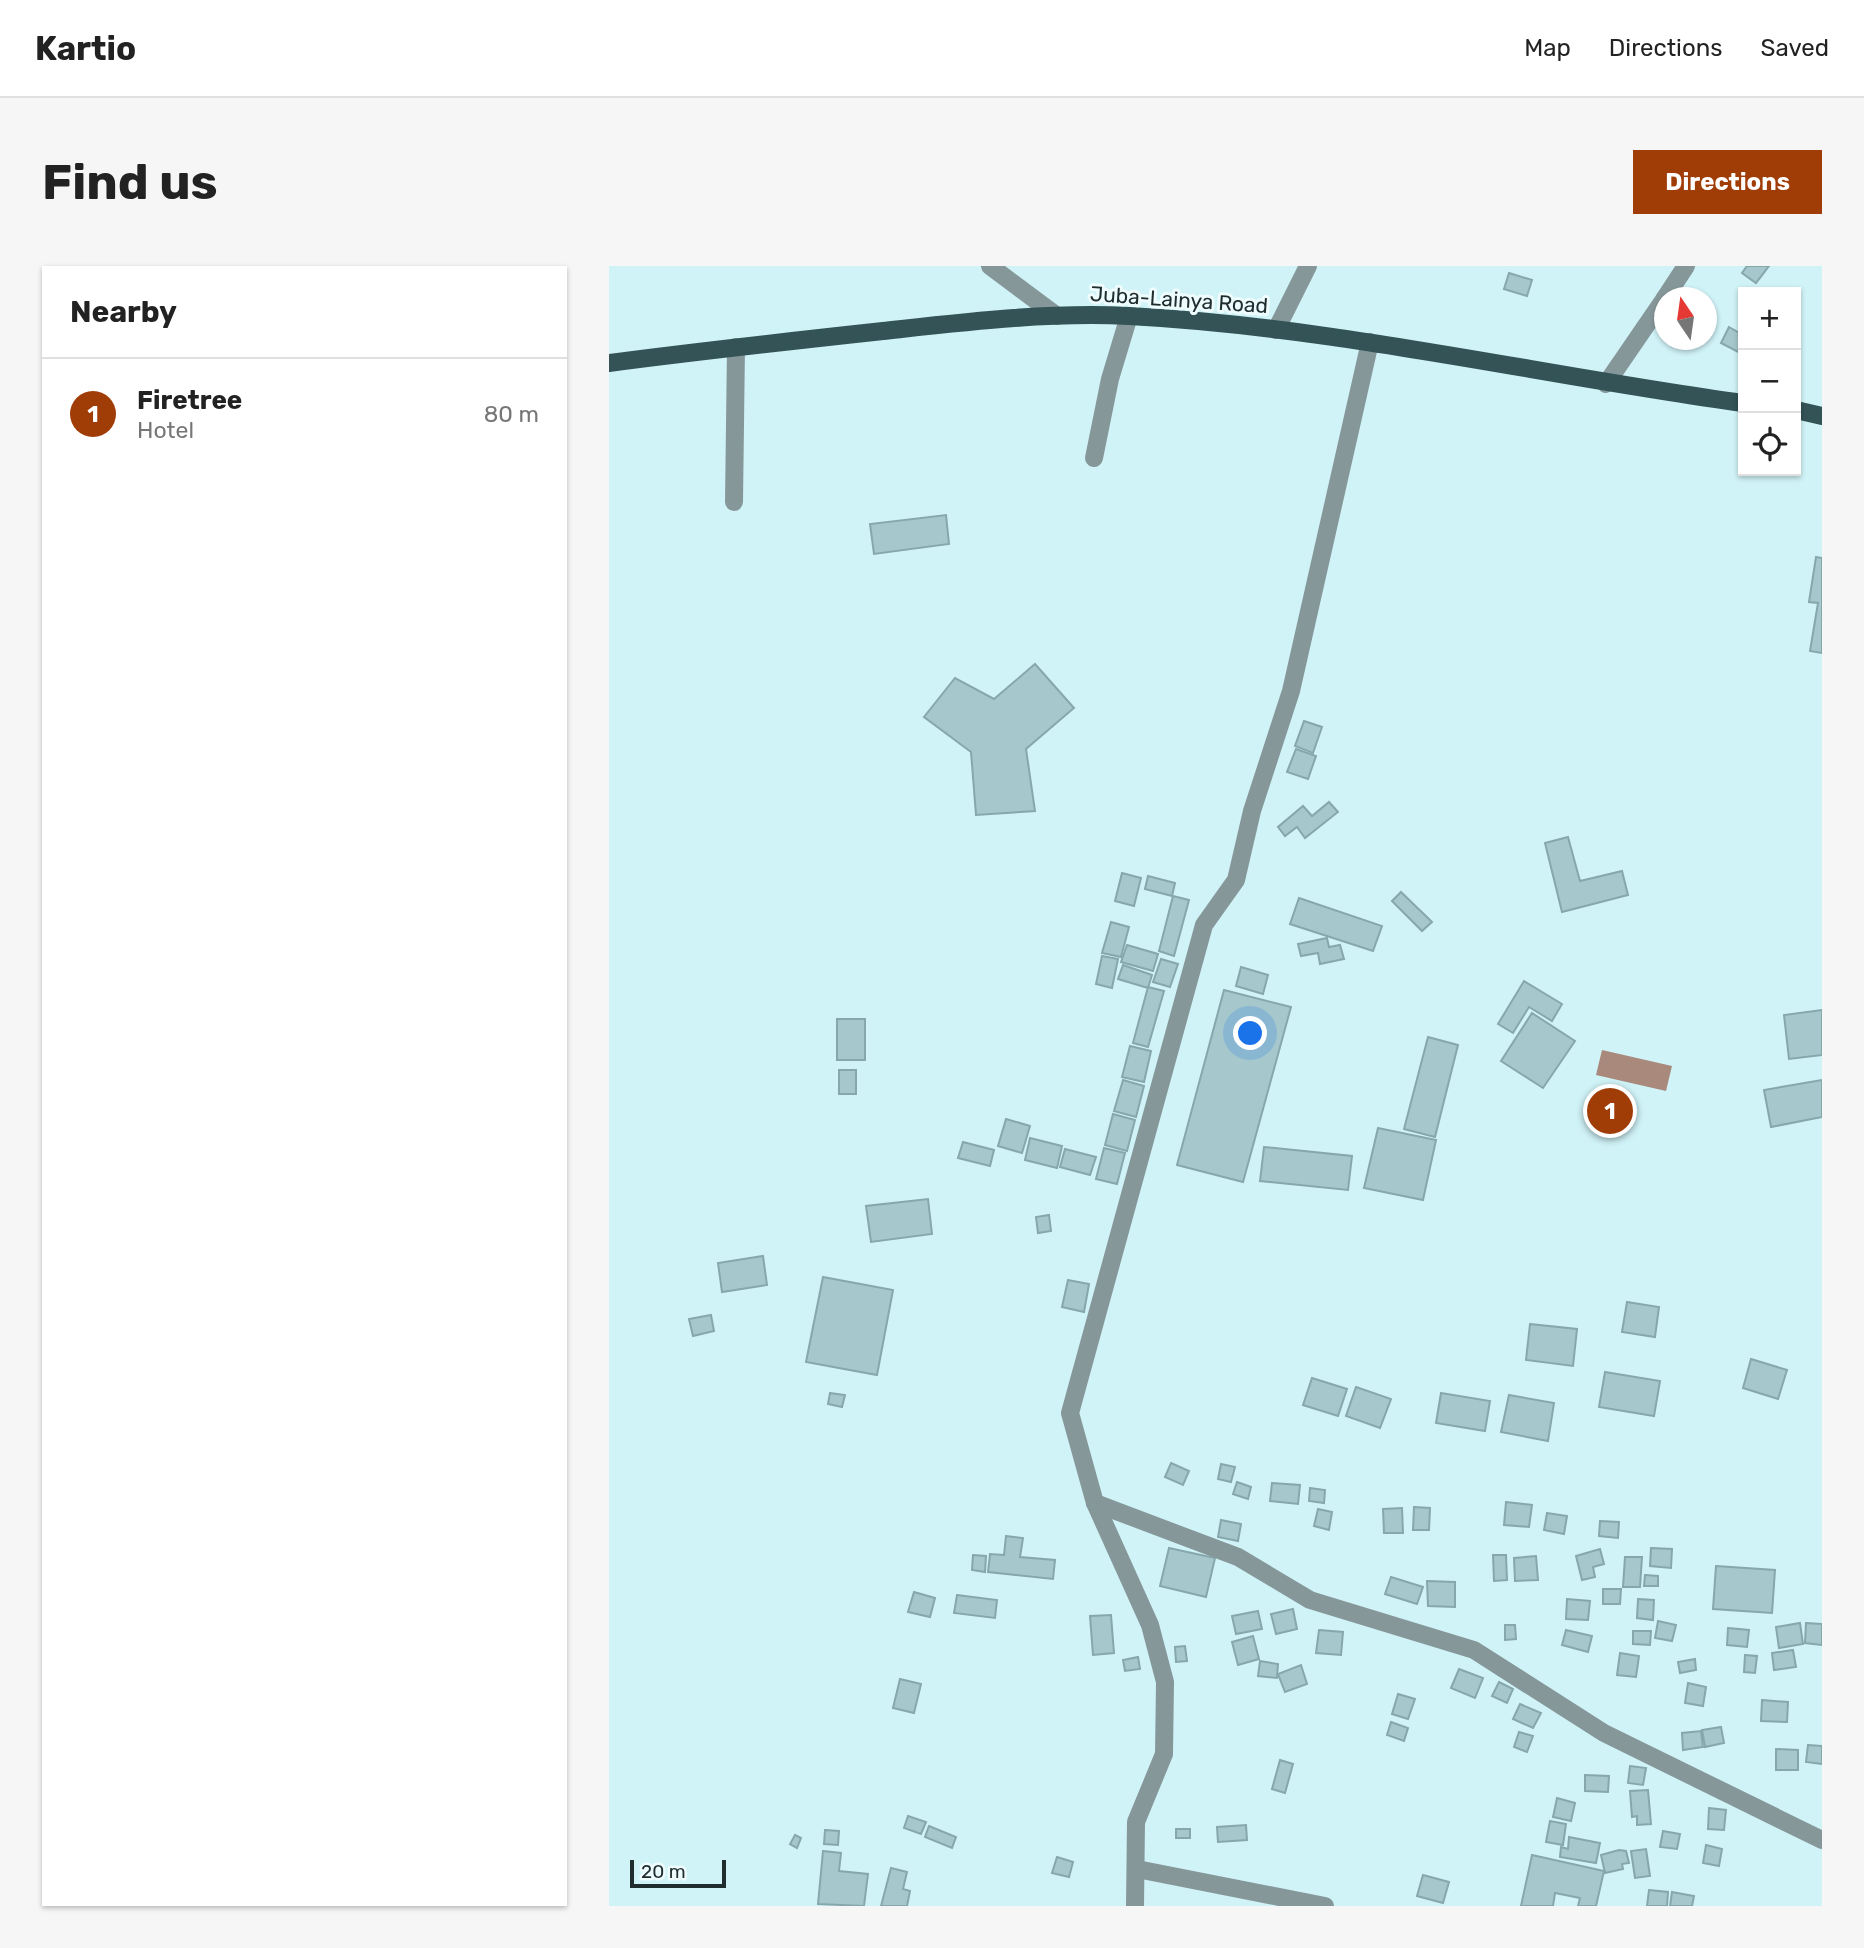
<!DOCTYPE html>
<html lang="en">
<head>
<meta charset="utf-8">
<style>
  body { margin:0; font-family:Rubik,sans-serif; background:#f6f6f6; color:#222 }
  .controls { position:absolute; right:21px; top:21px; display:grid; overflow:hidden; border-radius:0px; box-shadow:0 2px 5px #0004 }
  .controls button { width:63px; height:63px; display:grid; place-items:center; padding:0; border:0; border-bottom:2px solid #e0e0e0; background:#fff; color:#222; font:35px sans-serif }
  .compass { position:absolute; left:1045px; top:21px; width:63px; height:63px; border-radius:50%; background:#fff; box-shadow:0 2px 5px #0004; rotate:347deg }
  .scale { position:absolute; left:21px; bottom:18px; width:96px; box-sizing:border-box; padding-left:7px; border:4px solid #202d2f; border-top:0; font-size:19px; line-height:24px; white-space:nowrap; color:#202d2f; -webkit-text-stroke:5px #eefcfe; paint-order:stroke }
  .you { position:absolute; left:642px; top:768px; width:24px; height:24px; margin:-18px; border:5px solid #fff; border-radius:50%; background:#1a73e8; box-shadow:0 0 0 10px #1a73e833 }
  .badge { display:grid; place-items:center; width:46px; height:46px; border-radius:50%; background:#a03c06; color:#fff; font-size:23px; font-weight:700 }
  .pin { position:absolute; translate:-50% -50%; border:4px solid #fff; box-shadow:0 2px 7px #0006 }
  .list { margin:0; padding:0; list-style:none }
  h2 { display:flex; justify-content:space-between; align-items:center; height:91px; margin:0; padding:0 28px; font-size:30px }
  h2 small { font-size:23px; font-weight:400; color:#767676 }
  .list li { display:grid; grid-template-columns:46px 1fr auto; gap:21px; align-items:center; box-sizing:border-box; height:112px; padding:0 28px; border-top:2px solid #e0e0e0 }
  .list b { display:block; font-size:26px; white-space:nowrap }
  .list p { margin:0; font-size:23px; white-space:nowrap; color:#767676 }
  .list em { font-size:23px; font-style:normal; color:#767676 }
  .icon { flex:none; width:38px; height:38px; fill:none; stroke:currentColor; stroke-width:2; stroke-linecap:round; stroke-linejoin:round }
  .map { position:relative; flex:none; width:1213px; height:1640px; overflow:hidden; border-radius:0px }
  header { display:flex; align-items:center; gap:42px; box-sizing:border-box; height:98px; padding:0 35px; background:#fff; border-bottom:2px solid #e0e0e0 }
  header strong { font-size:33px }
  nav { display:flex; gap:38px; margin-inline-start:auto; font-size:24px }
  .intro { display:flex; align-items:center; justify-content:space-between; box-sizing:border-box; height:168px; padding:0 42px }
  h1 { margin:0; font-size:49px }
  .button { padding:18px 32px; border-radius:0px; background:#a03c06; color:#fff; font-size:24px; font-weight:700 }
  main { display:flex; gap:42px; padding:0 42px }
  aside { flex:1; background:#fff; border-radius:0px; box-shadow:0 2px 5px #0004 }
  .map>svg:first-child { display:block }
  .water { fill:#aa897d }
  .building { fill:#a6c8cd; stroke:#86a8ac; stroke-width:2 }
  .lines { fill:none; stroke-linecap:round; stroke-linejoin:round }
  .lane { stroke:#86979a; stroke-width:18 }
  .street { stroke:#86979a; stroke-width:18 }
  .primary { stroke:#335357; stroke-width:18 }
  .labels { text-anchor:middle; stroke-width:6; stroke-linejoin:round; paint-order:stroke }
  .street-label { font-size:21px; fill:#202d2f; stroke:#eefcfe }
</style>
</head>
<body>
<header>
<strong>Kartio</strong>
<nav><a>Map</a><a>Directions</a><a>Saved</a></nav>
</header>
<div class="intro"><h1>Find us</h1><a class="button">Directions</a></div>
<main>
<aside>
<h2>Nearby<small></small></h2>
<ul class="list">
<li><span class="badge">1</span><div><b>Firetree</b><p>Hotel</p></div><em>80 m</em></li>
</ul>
</aside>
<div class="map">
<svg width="1213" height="1640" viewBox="0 0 1213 1640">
  <rect width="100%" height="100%" fill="#d0f3f8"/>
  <path class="water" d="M993 784 1063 800 1057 825 987 809Z"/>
  <g class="building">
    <path d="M1138 0H1160L1147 17 1133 7Z"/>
    <path d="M900 7 923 14 918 30 895 23Z"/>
    <path d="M1120 61 1134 69 1133 88 1112 77Z"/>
    <path d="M337 249 340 278 265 288 261 258Z"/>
    <path d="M1207 291 1213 292V387L1201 385 1209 337 1200 336Z"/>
    <path d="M426 398 465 442 417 483 426 545 367 549 362 486 315 451 346 412 385 433Z"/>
    <path d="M695 455 713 461 704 487 686 480Z"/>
    <path d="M687 483 707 490 699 513 678 506Z"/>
    <path d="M720 536 729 546 696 572 688 561 676 570 669 561 694 540 703 550Z"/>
    <path d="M959 571 971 615 1013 605 1019 629 953 646 936 577Z"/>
    <path d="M513 607 532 612 525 640 506 635Z"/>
    <path d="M539 610 566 617 563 630 536 623Z"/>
    <path d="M792 626 823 656 813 665 783 635Z"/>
    <path d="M564 630 580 634 565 690 550 685Z"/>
    <path d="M690 632 773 660 764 685 681 658Z"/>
    <path d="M502 656 520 661 512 691 493 687Z"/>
    <path d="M718 672 720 681 731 679 735 693 711 698 709 687 692 690 689 678Z"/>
    <path d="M518 679 549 688 544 705 512 696Z"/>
    <path d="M493 690 509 693 503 722 487 718Z"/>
    <path d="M552 693 569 698 561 721 544 716Z"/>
    <path d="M514 699 543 709 539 722 509 713Z"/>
    <path d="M632 701 659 709 654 728 627 720Z"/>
    <path d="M915 715 953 738 943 755 920 741 904 767 889 758Z"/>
    <path d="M539 721 555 725 539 781 524 777Z"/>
    <path d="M615 724 682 741 634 916 568 899Z"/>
    <path d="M1213 744V789L1180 793 1175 749Z"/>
    <path d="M923 747 966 775 934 822 892 795Z"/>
    <rect x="228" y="753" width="28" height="41"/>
    <path d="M819 771 849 779 826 871 795 863Z"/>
    <path d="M521 780 542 785 535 816 513 811Z"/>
    <rect x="230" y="804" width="17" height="24"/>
    <path d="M514 814 535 820 527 851 505 845Z"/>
    <path d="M1213 814V851L1162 861 1155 824Z"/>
    <path d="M504 848 526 854 518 885 496 879Z"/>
    <path d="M397 853 421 860 413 887 389 880Z"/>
    <path d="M769 862 827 874 814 934 755 922Z"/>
    <path d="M421 872 453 880 448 902 416 894Z"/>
    <path d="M354 876 385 884 381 900 349 892Z"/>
    <path d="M655 881 743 890 739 924 651 915Z"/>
    <path d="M495 882 516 887 508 918 487 913Z"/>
    <path d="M456 883 487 891 481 909 451 901Z"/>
    <path d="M319 933 323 968 262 976 257 940Z"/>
    <path d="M440 949 442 965 429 967 427 951Z"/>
    <path d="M154 990 158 1019 113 1026 109 997Z"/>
    <path d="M214 1011 284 1024 268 1109 197 1096Z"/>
    <path d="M459 1014 480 1018 475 1046 453 1041Z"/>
    <path d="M1018 1036 1050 1041 1046 1071 1013 1066Z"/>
    <path d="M102 1049 105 1065 84 1070 80 1053Z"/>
    <path d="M921 1058 968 1063 964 1100 917 1094Z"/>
    <path d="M1142 1093 1178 1104 1169 1133 1134 1122Z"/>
    <path d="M996 1106 1051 1115 1045 1150 990 1141Z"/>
    <path d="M703 1112 738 1123 729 1150 694 1139Z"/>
    <path d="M747 1121 782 1133 771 1162 737 1150Z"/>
    <path d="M221 1127 236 1129 233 1141 219 1138Z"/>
    <path d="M832 1127 881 1135 876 1165 827 1157Z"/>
    <path d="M900 1129 945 1137 939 1175 892 1166Z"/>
    <path d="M562 1197 580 1205 574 1219 556 1211Z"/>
    <path d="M612 1198 626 1201 622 1216 609 1213Z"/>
    <path d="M628 1216 642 1221 639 1233 624 1228Z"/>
    <path d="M663 1217 691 1219 689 1238 661 1235Z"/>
    <path d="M701 1222 716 1224 715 1237 700 1235Z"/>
    <path d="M897 1236 923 1239 920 1261 895 1259Z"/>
    <path d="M805 1241 821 1242 820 1264H804Z"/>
    <path d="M793 1242 794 1267H775L774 1243Z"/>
    <path d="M709 1243 723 1246 720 1264 705 1260Z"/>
    <path d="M938 1247 958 1250 955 1268 935 1264Z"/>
    <path d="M612 1254 632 1258 629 1275 609 1271Z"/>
    <path d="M991 1255 1010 1256 1009 1272 990 1270Z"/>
    <path d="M397 1270 414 1272 411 1291 446 1294 444 1313 379 1306 381 1288 395 1289Z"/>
    <path d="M560 1282 606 1292 597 1331 551 1320Z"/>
    <path d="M1042 1282 1063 1283 1062 1302 1041 1300Z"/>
    <path d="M991 1283 995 1298 984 1301 986 1311 973 1314 967 1290Z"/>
    <path d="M364 1289 377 1290 376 1306 363 1304Z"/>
    <path d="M884 1289H897L898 1314 885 1315Z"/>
    <path d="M927 1290 929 1314 906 1315 905 1292Z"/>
    <path d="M1016 1291H1033L1031 1321H1014Z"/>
    <path d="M1107 1300 1166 1304 1163 1347 1104 1343Z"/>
    <path d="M1036 1309 1049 1310V1320H1035Z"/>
    <path d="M782 1311 814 1321 808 1338 776 1328Z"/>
    <path d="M818 1315 846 1316V1341L819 1340Z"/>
    <path d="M994 1323H1012L1011 1338H994Z"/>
    <path d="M305 1326 326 1332 321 1351 299 1346Z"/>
    <path d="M348 1329 388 1334 386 1352 345 1347Z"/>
    <path d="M958 1333 981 1335 979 1354 957 1353Z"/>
    <path d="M1029 1333 1045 1334 1044 1354 1028 1352Z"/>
    <path d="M684 1343 688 1363 667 1368 662 1348Z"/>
    <path d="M649 1345 653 1363 627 1368 623 1350Z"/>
    <path d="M502 1349 505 1387 484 1389 481 1350Z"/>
    <path d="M1049 1355 1067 1359 1063 1375 1046 1372Z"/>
    <path d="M1191 1357 1194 1378 1170 1382 1167 1361Z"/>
    <path d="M1197 1357 1213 1358V1379L1196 1377Z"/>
    <path d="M896 1359H906L907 1373 896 1374Z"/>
    <path d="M1119 1362 1140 1364 1138 1381 1118 1379Z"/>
    <path d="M710 1364 734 1366 732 1389 707 1387Z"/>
    <path d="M957 1364 983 1370 979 1386 953 1379Z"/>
    <path d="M1024 1365H1042L1041 1379 1024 1378Z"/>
    <path d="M644 1370 650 1393 629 1399 623 1376Z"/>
    <path d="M576 1380 578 1395 567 1396 566 1381Z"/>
    <path d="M1184 1384 1187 1401 1165 1404 1163 1387Z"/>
    <path d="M1011 1387 1030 1390 1027 1411 1008 1409Z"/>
    <path d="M1136 1389 1148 1390 1146 1407 1135 1406Z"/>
    <path d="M529 1391 531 1403 516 1405 514 1394Z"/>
    <path d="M1086 1393 1087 1404 1071 1407 1069 1396Z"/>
    <path d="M651 1395 669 1398 668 1412 649 1410Z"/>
    <path d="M692 1399 698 1418 676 1426 669 1408Z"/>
    <path d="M850 1403 874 1412 866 1432 842 1422Z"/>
    <path d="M291 1413 312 1418 305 1447 284 1442Z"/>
    <path d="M890 1416 904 1423 898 1437 883 1430Z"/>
    <path d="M1079 1417 1097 1421 1094 1440 1076 1437Z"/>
    <path d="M789 1428 806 1433 799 1453 783 1448Z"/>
    <path d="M1153 1434 1179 1436 1178 1456 1152 1455Z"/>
    <path d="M911 1438 932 1447 924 1462 904 1453Z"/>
    <path d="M782 1456 799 1462 795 1475 778 1469Z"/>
    <path d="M1112 1461 1115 1477 1096 1481 1093 1464Z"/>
    <path d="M1092 1465 1094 1481 1074 1484 1073 1467Z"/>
    <path d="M910 1466 924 1470 918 1486 905 1481Z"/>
    <path d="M1199 1479 1213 1480V1498L1197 1496Z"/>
    <path d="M1167 1483 1189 1484V1504H1167Z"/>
    <path d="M671 1494 684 1498 676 1527 663 1523Z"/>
    <path d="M1021 1500 1037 1502 1034 1519 1019 1517Z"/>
    <path d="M976 1509 1000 1510 999 1526 976 1525Z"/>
    <path d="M1039 1524 1042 1558 1028 1559V1550L1023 1551 1021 1525Z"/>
    <path d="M948 1532 966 1537 962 1555 944 1551Z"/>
    <path d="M1100 1542 1117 1544 1115 1564 1099 1563Z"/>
    <path d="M299 1550 317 1556 312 1568 295 1562Z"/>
    <path d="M941 1555 957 1558 954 1579 937 1576Z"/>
    <path d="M637 1559 638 1574 609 1576 608 1561Z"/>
    <path d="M320 1560 347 1571 343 1582 316 1571Z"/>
    <rect x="567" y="1563" width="14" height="9"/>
    <path d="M216 1564 230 1565 229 1579 215 1578Z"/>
    <path d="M1054 1565 1071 1568 1068 1583 1051 1581Z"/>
    <path d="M186 1569 192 1572 188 1582 181 1578Z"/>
    <path d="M960 1571 991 1577 987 1597 951 1591 952 1581 959 1583Z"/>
    <path d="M1097 1579 1113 1583 1110 1600 1094 1597Z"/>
    <path d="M1037 1583 1041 1610 1026 1612 1022 1585Z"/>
    <path d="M1010 1584 1017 1585 1020 1597 1013 1598 1014 1603 996 1607 992 1589Z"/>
    <path d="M214 1585 232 1587 230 1605 259 1608 255 1640 209 1638Z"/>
    <path d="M923 1589 995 1605 987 1640H969L971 1632 946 1627 944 1640H912Z"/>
    <path d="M448 1591 464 1596 460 1611 443 1607Z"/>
    <path d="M282 1602 298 1606 294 1623 301 1625 298 1640H272Z"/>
    <path d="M814 1609 840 1616 834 1637 808 1630Z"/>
    <path d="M1040 1624 1059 1626 1058 1640H1038Z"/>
    <path d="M1063 1626 1085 1630 1083 1640H1061Z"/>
  </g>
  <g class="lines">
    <g class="lane">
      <path d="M485 192 501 113 520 50"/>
      <path d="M125 236 127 81"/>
    </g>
    <g class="street">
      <path d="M381 0 448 50"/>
      <path d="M1056 32 1077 0"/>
      <path d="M667 64 699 0"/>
      <path d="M997 118 1056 32"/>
      <path d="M486 1237 629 1291 701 1334 865 1384 995 1467 1213 1574"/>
      <path d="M528 1603 716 1640"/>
      <path d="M526 1640 527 1556 555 1488 556 1416 541 1359 486 1237 461 1147 595 659 627 614 643 545 682 425 761 76"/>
    </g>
    <g class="primary">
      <path d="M0 97C91 85 182 75 274 65 356 56 438 46 520 50 727 61 930 109 1134 137"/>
      <path d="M1187 144 1213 150"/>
    </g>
  </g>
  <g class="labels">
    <g class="street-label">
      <text transform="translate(570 34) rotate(4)" y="7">Juba-Lainya Road</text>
    </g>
  </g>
</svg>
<div class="controls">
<button>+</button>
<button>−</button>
<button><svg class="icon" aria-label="locate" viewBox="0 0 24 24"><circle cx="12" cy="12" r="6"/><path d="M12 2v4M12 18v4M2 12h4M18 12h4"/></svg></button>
</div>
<svg class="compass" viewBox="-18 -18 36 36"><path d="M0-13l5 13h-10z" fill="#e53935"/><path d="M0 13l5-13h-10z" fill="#767676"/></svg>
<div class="scale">20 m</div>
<div class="you"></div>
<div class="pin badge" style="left:1001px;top:845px">1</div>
</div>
</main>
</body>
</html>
